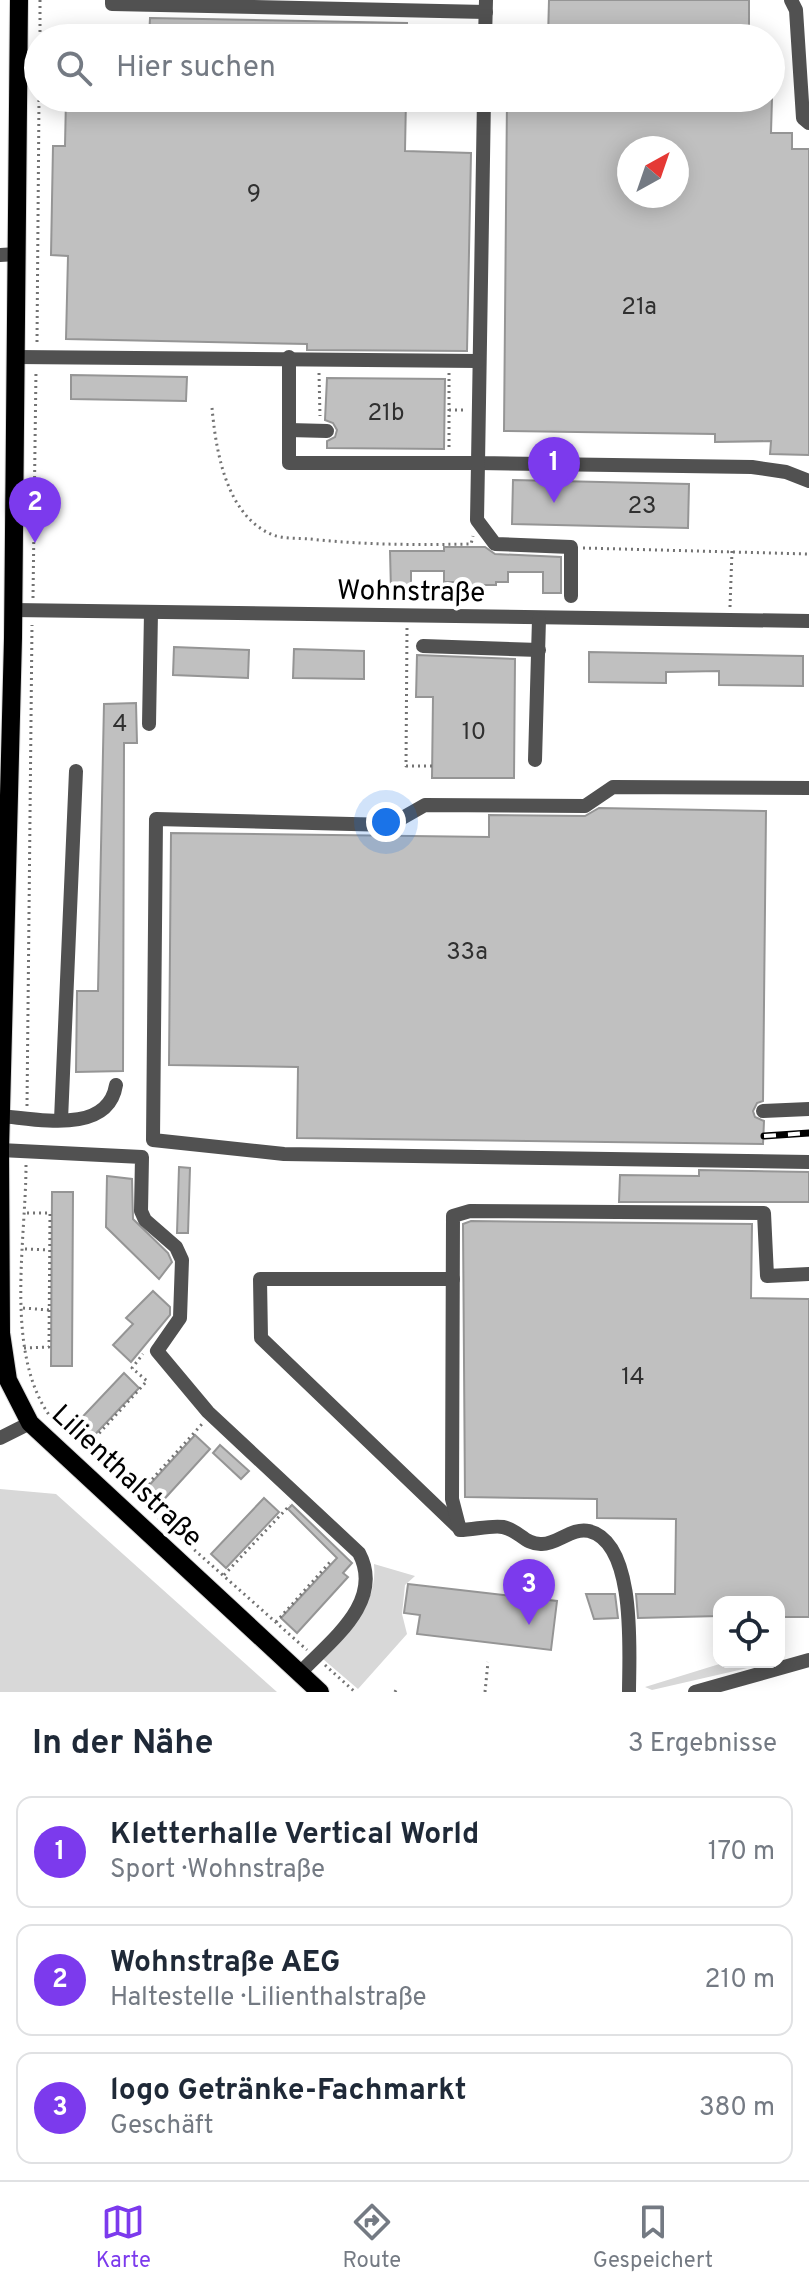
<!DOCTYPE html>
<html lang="de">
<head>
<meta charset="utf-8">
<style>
  body { margin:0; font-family:Overpass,sans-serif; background:#f2f2f3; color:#1f2937 }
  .controls { position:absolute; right:24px; bottom:24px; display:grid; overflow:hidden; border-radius:16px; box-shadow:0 4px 20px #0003 }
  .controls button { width:72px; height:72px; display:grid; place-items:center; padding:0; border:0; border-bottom:2px solid #e0e1e3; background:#fff; color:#1f2937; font:40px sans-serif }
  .compass { position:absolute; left:617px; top:136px; width:72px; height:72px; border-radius:50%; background:#fff; box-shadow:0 4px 20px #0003; rotate:40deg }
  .you { position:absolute; left:386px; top:822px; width:28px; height:28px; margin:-20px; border:6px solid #fff; border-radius:50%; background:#1a73e8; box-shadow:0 0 0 12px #1a73e833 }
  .badge { display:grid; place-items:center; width:52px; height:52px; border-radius:50%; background:#7c3aed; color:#fff; font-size:26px; font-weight:700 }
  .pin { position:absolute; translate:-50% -66px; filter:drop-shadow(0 2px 4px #0008) }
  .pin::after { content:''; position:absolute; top:42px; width:28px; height:24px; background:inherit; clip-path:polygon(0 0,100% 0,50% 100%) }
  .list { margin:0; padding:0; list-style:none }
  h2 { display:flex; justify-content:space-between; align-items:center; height:104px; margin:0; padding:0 32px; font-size:34px }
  h2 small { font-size:26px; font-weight:400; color:#747a83 }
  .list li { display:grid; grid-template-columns:52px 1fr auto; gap:24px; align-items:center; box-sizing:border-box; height:112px; margin:0 16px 16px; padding:0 16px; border:2px solid #e0e1e3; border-radius:16px }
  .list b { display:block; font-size:30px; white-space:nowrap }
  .list p { margin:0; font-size:26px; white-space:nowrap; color:#747a83 }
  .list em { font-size:26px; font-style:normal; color:#747a83 }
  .icon { flex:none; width:44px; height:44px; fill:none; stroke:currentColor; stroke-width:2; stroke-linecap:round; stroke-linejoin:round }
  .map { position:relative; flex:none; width:809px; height:1692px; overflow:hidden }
  .search { position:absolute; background:#fff; box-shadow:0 4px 20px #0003; left:24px; right:24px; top:24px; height:88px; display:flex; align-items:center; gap:20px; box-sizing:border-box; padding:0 28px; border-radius:44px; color:#747a83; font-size:30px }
  .sheet { height:488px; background:#fff }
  nav { display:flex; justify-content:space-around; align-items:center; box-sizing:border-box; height:112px; border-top:2px solid #e0e1e3; background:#fff; font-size:22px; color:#747a83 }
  nav a { display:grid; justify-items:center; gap:4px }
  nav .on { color:#7c3aed }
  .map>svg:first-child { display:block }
  .green { fill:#d8d8d8 }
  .building { fill:#c0c0c0; stroke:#959595; stroke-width:2; fill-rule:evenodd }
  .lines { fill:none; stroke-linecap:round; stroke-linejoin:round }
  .major-casing { stroke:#dbdbdb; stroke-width:20 }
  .path { stroke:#737373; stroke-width:3; stroke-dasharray:2 4; stroke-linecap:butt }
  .minor { stroke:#515151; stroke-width:14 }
  .major { stroke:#000; stroke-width:18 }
  .rail-casing { stroke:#000; stroke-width:7 }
  .rail { stroke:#fff; stroke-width:4; stroke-dasharray:12; stroke-linecap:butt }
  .labels { text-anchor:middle; stroke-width:8; stroke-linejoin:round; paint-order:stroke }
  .number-label { font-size:24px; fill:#303030 }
  .street-label { font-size:28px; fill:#000; stroke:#fff }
</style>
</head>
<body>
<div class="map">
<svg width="809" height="1692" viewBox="0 0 809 1692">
  <rect width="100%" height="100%" fill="#fff"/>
  <g class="green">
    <path d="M0 1489 56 1494 277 1692H0Z"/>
    <path d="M374 1564 415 1576 405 1585 402 1614 407 1634 358 1689 323 1659C348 1631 378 1605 374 1564Z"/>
    <path d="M726 1662H774L652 1690 645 1687Z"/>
  </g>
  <g class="building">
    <path d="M549 0H749V38H548Z"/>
    <path d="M150 18 407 23V38H149Z"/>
    <path d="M66 98H406L405 151 471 153 467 351 307 350V344L66 339 68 256 51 255 53 146H65Z"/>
    <path d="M507 98H772L771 133H792V149H809V455L770 454 771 441 715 442V434L504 431ZM629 148H677V196H629Z"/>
    <path d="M71 375 187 377 186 401 71 399Z"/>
    <path d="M327 378 445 379 444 449 327 448V441L335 437 337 430 333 423 325 420Z"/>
    <path d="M513 480 689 484 688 528 512 524Z"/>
    <path d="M444 547H485L495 554 561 557V593H543V572H508V582H496V585H459V582H444V571H411V591H391L390 551H444Z"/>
    <path d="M174 647 249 650 248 678 173 675Z"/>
    <path d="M294 649 364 651V679L293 678Z"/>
    <path d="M589 652 803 656V686L719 685V671L666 672V683L589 682Z"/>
    <path d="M417 655 515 659 514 778H432L433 697H416Z"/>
    <path d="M136 703 137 743H124L123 1071 76 1072 77 991H98L104 704Z"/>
    <path d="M599 808 766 811 763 1101 757 1103 753 1111 755 1117 764 1121 763 1144 297 1138 298 1067 169 1065 171 833 489 837V815L585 816Z"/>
    <path d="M179 1167 190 1168 188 1233H177Z"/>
    <path d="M699 1170 809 1172V1202H619L620 1175 699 1176Z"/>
    <path d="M107 1176 132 1179 133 1219 168 1253 172 1262 159 1279 106 1227Z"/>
    <path d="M52 1192H73L72 1366H51Z"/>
    <path d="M471 1221 752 1224 751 1298 809 1299V1617H779V1602H719V1616L638 1618 636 1594H675L676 1519 597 1518V1499L465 1497 463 1224Z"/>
    <path d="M153 1291 170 1307V1315L131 1362 113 1345 133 1324 126 1318Z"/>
    <path d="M124 1373 139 1388 86 1444 71 1429Z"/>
    <path d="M195 1435 210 1449 158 1506 143 1492Z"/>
    <path d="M220 1445 249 1471 241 1479 213 1453Z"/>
    <path d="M264 1498 279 1512 226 1568 211 1554Z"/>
    <path d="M292 1505 352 1563 343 1573 348 1577 297 1633 281 1618 337 1558 288 1509Z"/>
    <path d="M408 1584 557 1601 551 1650 417 1634 420 1615 404 1613Z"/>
    <path d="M586 1594H615L618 1618 594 1619Z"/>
  </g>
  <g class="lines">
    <g class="major-casing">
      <path id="major" d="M19 0 13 638 0 1150 1 1333 8 1380 30 1423 320 1692"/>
    </g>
    <g class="path">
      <path d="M40 38V0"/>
      <path d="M37 342 39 98"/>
      <path d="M319 373 320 416"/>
      <path d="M449 373V449"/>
      <path d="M212 408C216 451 226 516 273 535 284 539 299 538 310 539 364 545 416 545 471 544L473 536"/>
      <path d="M449 410H465"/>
      <path d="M583 548 809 554"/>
      <path d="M33 598 36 370"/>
      <path d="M730 607 732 551"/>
      <path d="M407 628 406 766H433"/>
      <path d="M27 1106 32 625"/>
      <path d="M26 1165C26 1244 2 1363 57 1425"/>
      <path d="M25 1249 49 1250"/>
      <path d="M23 1308 49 1310"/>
      <path d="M24 1348 49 1347 50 1213H26"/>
      <path d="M83 1451 147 1381 132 1368 143 1354"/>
      <path d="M127 1490 307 1650"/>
      <path d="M136 1497 203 1423"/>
      <path d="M224 1575 290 1505"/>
      <path d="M276 1622 331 1561"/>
      <path d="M325 1665 355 1692"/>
      <path d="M395 1692 396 1690"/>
      <path d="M485 1692 488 1662"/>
    </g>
    <g class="minor">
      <path d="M112 0V4L486 12"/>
      <path d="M791 0 796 10 803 118 809 123"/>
      <path d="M485 38 486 0"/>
      <path d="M484 98 478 463 752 467 786 472 809 481"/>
      <path d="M0 255 17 254"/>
      <path d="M16 357 478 361"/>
      <path d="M289 357V463H478L477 520 495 544 571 547V596"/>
      <path d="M289 430 327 431"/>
      <path d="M13 610 809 621"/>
      <path d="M423 646 539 650"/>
      <path d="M149 724 151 612"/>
      <path d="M535 760 539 619"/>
      <path d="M809 788 613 787 585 806 425 805 390 825 156 819 153 1140 284 1154 809 1162"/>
      <path d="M763 1111 809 1109"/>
      <path d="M1 1116C38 1119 108 1135 116 1085"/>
      <path d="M61 1120 76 771"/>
      <path d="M0 1150 142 1157 141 1211 145 1220 176 1247 182 1260 180 1318 157 1351 208 1412 359 1553C385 1602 330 1641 300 1673"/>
      <path d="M453 1279H260L261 1338 460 1529"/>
      <path d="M0 1438 30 1423"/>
      <path d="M629 1692C629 1655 637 1543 589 1531 572 1527 558 1544 542 1544 525 1545 519 1530 503 1527 491 1525 473 1530 460 1530L452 1499 453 1216 470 1211 764 1213 767 1276 809 1274"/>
      <path d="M695 1692 809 1660"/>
    </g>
    <use href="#major" class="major"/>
    <g class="rail-casing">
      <path id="rail" d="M764 1136 809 1133"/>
    </g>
    <use href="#rail" class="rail"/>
  </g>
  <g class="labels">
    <g class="number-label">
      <text x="254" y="201">9</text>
      <text x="639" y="314">21a</text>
      <text x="386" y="420">21b</text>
      <text x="642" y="513">23</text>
      <text x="120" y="731">4</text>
      <text x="474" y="739">10</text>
      <text x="467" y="959">33a</text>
      <text x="633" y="1384">14</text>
    </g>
    <g class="street-label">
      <text transform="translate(411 590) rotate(1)" y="10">Wohnstraße</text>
      <text transform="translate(128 1475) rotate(43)" y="10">Lilienthalstraße</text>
    </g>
  </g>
</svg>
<div class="controls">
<button><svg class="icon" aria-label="locate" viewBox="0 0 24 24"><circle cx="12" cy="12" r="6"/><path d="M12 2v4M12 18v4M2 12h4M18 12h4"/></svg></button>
</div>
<svg class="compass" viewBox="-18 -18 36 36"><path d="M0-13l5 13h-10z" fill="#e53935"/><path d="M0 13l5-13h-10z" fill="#747a83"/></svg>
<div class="you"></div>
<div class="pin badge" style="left:554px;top:503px">1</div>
<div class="pin badge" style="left:35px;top:543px">2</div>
<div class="pin badge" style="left:529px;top:1625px">3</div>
<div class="search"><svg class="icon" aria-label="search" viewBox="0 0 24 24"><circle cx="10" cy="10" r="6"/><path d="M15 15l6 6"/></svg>Hier suchen</div>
</div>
<section class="sheet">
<h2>In der Nähe<small>3 Ergebnisse</small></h2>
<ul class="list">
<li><span class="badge">1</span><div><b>Kletterhalle Vertical World</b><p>Sport · Wohnstraße</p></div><em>170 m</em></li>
<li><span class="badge">2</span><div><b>Wohnstraße AEG</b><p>Haltestelle · Lilienthalstraße</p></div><em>210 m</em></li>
<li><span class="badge">3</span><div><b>logo Getränke-Fachmarkt</b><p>Geschäft</p></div><em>380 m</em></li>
</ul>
</section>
<nav>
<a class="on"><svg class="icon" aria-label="map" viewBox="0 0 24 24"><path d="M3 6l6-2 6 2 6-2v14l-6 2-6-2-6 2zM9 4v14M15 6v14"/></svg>Karte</a>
<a><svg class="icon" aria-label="directions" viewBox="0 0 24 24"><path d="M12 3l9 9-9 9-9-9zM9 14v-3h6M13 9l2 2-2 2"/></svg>Route</a>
<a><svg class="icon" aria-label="saved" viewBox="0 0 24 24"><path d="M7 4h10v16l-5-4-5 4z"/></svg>Gespeichert</a>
</nav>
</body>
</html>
